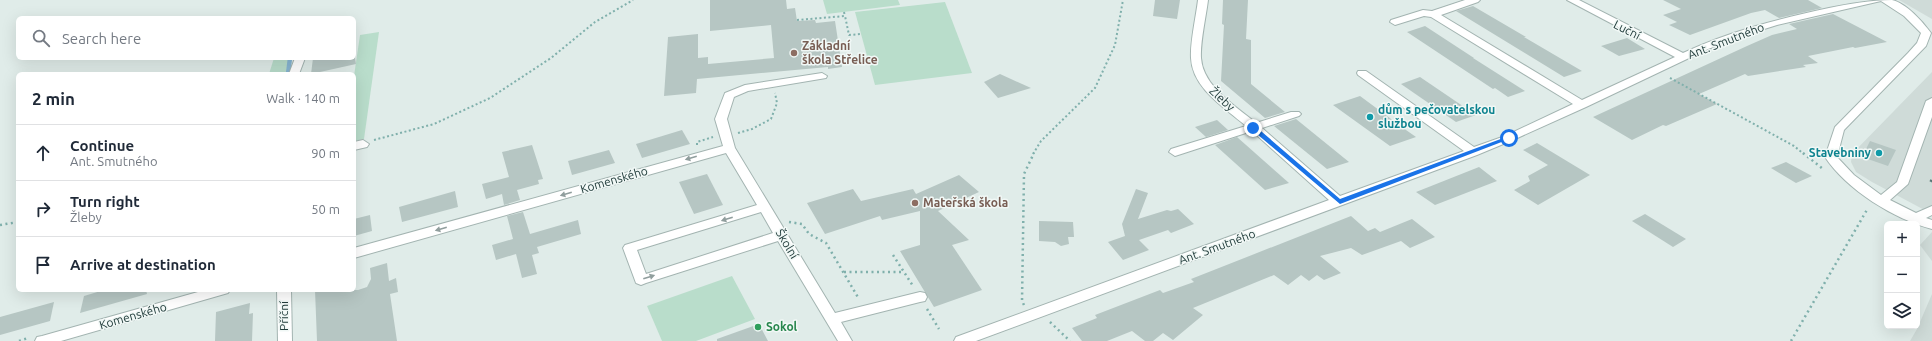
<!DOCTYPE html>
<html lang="en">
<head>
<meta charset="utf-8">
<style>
  body { margin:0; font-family:Ubuntu,sans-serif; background:#f2f2f3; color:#1f2937 }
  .controls { position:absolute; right:12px; bottom:12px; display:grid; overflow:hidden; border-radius:6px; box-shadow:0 4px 16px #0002 }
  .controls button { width:36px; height:36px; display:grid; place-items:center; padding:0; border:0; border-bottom:1px solid #e0e1e3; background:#fff; color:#1f2937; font:20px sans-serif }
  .stop { position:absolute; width:12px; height:12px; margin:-9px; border:3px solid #1a73e8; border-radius:50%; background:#fff }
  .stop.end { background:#1a73e8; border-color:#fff; box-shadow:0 1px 4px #0008 }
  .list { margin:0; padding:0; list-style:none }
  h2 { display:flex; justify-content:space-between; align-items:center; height:52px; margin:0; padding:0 16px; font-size:17px }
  h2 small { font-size:13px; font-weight:400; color:#747a83 }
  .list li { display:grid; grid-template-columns:26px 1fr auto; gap:12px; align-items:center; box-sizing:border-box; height:56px; padding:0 16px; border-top:1px solid #e0e1e3 }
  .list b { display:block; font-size:15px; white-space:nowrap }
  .list p { margin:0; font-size:13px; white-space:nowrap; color:#747a83 }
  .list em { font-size:13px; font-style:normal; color:#747a83 }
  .icon { flex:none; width:22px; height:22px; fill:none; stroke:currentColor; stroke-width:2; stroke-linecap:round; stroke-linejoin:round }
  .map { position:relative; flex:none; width:1932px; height:341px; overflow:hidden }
  .search { position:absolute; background:#fff; box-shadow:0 4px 16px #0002; left:16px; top:16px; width:340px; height:44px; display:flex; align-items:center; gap:10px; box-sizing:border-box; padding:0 14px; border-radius:6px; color:#747a83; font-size:15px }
  .panel { position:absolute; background:#fff; box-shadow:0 4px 16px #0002; left:16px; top:72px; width:340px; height:220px; border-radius:6px }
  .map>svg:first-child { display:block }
  .built { fill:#cfdbd8 }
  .green { fill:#b9ddcb }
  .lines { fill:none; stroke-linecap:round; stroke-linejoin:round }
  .stream { stroke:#87b5d2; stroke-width:4.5 }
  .building { fill:#b6c6c3 }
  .minor-casing { stroke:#a3b4b1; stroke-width:2 }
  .path-far1 { stroke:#80b0ac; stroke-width:2; stroke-dasharray:2 2.5; stroke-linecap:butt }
  .path { stroke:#80b0ac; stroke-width:2.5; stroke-dasharray:2 3.5; stroke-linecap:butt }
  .minor { fill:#fff; fill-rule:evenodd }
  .rail { stroke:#5b7877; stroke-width:3.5; stroke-dasharray:8 4.5; stroke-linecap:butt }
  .oneway { fill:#909e9d }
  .route { fill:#1a73e8 }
  .education-dot { fill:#8d6e63; stroke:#f1f8f6; stroke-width:1.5 }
  .culture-dot { fill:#0f9aa8; stroke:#f1f8f6; stroke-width:1.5 }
  .leisure-dot { fill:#2e9e5b; stroke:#f1f8f6; stroke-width:1.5 }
  .labels { text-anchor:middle; stroke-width:3; stroke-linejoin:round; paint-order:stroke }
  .street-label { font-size:12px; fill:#213c3b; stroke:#f1f8f6 }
  .education-label { font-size:12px; font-weight:bold; fill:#785e54; stroke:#f1f8f6; text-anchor:start }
  .culture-label { font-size:12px; font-weight:bold; fill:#0d838f; stroke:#f1f8f6; text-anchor:start }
  .leisure-label { font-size:12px; font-weight:bold; fill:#27864d; stroke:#f1f8f6; text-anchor:start }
</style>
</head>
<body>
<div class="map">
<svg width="1932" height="341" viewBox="0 0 1932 341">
  <rect width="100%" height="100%" fill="#e0ece9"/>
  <g class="built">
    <path d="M1899 0H1932V19Z"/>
    <path d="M1932 72V214L1872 182 1856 172 1851 162 1852 154Z"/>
    <path d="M1932 232V261L1920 245Z"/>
    <path d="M1932 294V341H1910L1917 329Z"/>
  </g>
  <g class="green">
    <path d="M823 0H898L900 5 827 14Z"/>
    <path d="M945 2 972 73 875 85 855 12Z"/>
    <path d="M379 32 364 139 354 141V76L360 35Z"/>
    <path d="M274 58H290L287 74H269Z"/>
    <path d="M732 276 755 319 696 341H662L647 306Z"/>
  </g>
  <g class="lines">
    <path class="stream" d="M288 74 290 58"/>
  </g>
  <g class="building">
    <path d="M710 0H786L787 9 795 8 797 21 815 20 816 23 835 21 842 67 828 69V67L697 79 696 93 664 96 668 37 698 34V58L708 57V64L774 58 771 25 710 31Z"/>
    <path d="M1155 0H1180L1177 19 1153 16Z"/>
    <path d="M1223 0H1248L1246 39 1251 40V84L1285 112 1265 118 1221 81 1224 25 1222 24Z"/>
    <path d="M1663 0H1808L1822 8 1779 18 1765 10 1751 13 1690 35 1669 25 1677 22 1663 15 1681 9Z"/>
    <path d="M1473 6 1526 37H1524L1582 71 1564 77 1456 11Z"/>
    <path d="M1833 14 1887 42 1855 48 1853 47 1808 56 1818 63 1803 65 1806 67 1748 76 1745 74 1699 94 1717 104 1666 126 1663 125 1632 140 1593 117 1747 46 1772 35 1797 29 1789 24Z"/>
    <path d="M1425 26 1474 58H1473L1525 91 1508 97 1495 88 1493 89 1407 32Z"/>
    <path d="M1627 38 1645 49 1619 56 1601 46Z"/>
    <path d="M313 58H355L356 64 311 74Z"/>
    <path d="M1000 74 1031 88 998 98 984 82Z"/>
    <path d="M1420 77 1476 115 1456 122 1401 84Z"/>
    <path d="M1360 96 1406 130 1416 137 1390 146 1333 105Z"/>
    <path d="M1296 119 1349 162 1327 169 1274 126Z"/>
    <path d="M1217 120 1228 130 1206 137 1195 127Z"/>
    <path d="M682 130 690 144 642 158 636 144Z"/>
    <path d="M1237 137 1289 183 1265 190 1215 145Z"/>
    <path d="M1870 141 1896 150 1888 166 1862 157Z"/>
    <path d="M1537 143 1590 175 1538 205 1514 190 1530 181 1528 176 1548 165 1523 150Z"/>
    <path d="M532 145 543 179 538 180 539 184 517 190 520 200 504 205 502 194 486 199 482 184 509 177 502 152Z"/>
    <path d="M609 150 615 163 572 175 568 161Z"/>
    <path d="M1786 162 1812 176 1796 183 1771 168Z"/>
    <path d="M1479 167 1497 181 1435 205 1416 192Z"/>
    <path d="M707 174 723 205 694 214 679 182Z"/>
    <path d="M959 175 979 192 938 211 969 240 952 245 982 290 934 307 900 251 920 245V211L882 220 880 216 825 234 807 203 853 189 861 201 913 189 916 194Z"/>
    <path d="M1136 189 1148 193 1138 219 1167 210 1171 211 1178 209 1194 224 1171 233 1168 230 1139 240 1149 250 1123 260 1108 242 1125 236 1122 224Z"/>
    <path d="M455 191 458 207 402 222 399 207Z"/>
    <path d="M523 212 530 234 578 220 581 234 537 247 539 253 532 255 537 274 522 278 516 254 496 260 492 245 513 239 507 216Z"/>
    <path d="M1645 214 1686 239 1673 247 1632 221Z"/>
    <path d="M370 215 372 231 354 236V219Z"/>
    <path d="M1351 216 1368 231 1375 228 1380 232 1412 219 1435 237 1410 248 1401 241 1362 255 1351 248 1320 256 1341 273 1324 280 1317 275 1309 281 1301 275 1288 285 1274 275 1193 308 1203 315 1173 340 1163 333 1153 341H1145L1132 331 1107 341H1082L1072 328 1097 318 1095 315 1160 290 1163 293 1194 282 1191 279Z"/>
    <path d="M1039 221 1073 222 1074 237H1068L1069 244 1061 246 1055 242 1039 241Z"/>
    <path d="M387 263 389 281 396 278 398 292 390 294 397 341H317L315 290H358L367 287 371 279 370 268Z"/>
    <path d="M104 290H146L147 294 80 313 84 296Z"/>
    <path d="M54 302 50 321 0 335V317Z"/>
    <path d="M250 303 249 314 253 313 252 341H215L216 312Z"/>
    <path d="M759 324 768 341H717V339Z"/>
  </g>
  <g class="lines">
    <g class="minor-casing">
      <g id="minor">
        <path d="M1198 0H1208C1206 17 1200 42 1201 58 1203 87 1236 106 1256 123L1291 112H1299L1301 114 1299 116 1262 128 1340 196 1464 151 1358 75 1357 73 1358 71H1366L1474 147 1505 136 1573 104 1431 17 1424 16 1395 25 1390 22 1391 20 1423 10 1432 11 1465 0H1480L1478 2 1441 15 1582 100 1675 57 1567 0H1579L1683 53C1730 31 1778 19 1829 8 1848 4 1872 0 1892 0 1906 3 1923 22 1931 33L1926 46 1844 130 1837 157 1854 175 1881 195 1897 182 1926 101 1932 98V117L1908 184 1890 200 1916 213 1932 206V215L1926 218 1932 220V229C1894 219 1847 190 1825 157L1835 127 1908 53 1917 43 1921 33 1904 16 1881 1 1777 25 1742 36 1708 49 1586 107 1513 140 1477 155 976 341H954L956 337 1329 200 1252 131 1175 156 1169 152 1171 149 1246 126C1225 108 1192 88 1191 58 1190 42 1196 17 1198 0Z"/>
        <path d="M295 58H305L299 74H289Z"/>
        <path d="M822 73 827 76 826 78 748 91 734 97 727 119 735 148 835 313 920 292 925 293 927 297 925 301 920 302 841 322 852 341H838L778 241 646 283 641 285 636 283 623 248 625 245 757 205 726 153 354 258V248L723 146 715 119 725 93 745 85ZM761 212 773 233 646 274 637 250Z"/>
        <path d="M363 140 369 144 367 147 354 150V142Z"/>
        <path d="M205 290H230L228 293 61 341H35L37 337 42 336Z"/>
        <path d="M277 290H291L292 341H278Z"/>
      </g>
    </g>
    <g class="path-far1">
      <path d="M844 12 845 16"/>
      <path d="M797 20 845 16 849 35 861 34"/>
      <path d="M1670 78 1794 146 1804 154"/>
      <path d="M738 133 752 129 771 119 777 103 775 93"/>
      <path d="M374 140 434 124 490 98 551 58 595 22 633 0"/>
      <path d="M697 145V142L713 137"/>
      <path d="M1033 154 1041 141 1095 88 1115 45 1123 0"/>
    </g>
    <g class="path">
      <path d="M1803 153 1823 169"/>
      <path d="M789 222 802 224 809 234 826 243 859 299"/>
      <path d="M0 225 18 222"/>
      <path d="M893 255 913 286"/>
      <path d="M844 272H903"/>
      <path d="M1024 305 1022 301 1024 174 1034 153"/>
      <path d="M927 309 939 329"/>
      <path d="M1050 322 1070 341"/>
      <path d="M19 341 28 338"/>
      <path d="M1791 341 1868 208"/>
    </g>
    <use href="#minor" class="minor"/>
    <path class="rail" d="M1931 182 1932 180"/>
  </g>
  <defs><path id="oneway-solid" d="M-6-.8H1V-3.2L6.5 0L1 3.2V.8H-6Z"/></defs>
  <g class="oneway">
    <use href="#oneway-solid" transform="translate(691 158) rotate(164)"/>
    <use href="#oneway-solid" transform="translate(566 194) rotate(164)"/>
    <use href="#oneway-solid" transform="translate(727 219) rotate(163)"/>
    <use href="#oneway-solid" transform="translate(441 229) rotate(164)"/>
    <use href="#oneway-solid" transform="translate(649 277) rotate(-18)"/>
  </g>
  <path class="route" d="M1251 126H1255L1340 199 1506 137 1512 138 1340 204 1251 129Z"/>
  <g class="education-dot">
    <circle cx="794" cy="53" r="4"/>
    <circle cx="915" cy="203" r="4"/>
  </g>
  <g class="culture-dot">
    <circle cx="1370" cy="117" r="4"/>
    <circle cx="1879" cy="153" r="4"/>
  </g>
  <circle class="leisure-dot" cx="758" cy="327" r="4"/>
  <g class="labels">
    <g class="street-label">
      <text transform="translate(1627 30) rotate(27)" y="4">Luční</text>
      <text transform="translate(1726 41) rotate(-21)" y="4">Ant. Smutného</text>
      <text transform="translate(1222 99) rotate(43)" y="4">Žleby</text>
      <text transform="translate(614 180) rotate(-16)" y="4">Komenského</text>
      <text transform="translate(787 244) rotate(59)" y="4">Školní</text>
      <text transform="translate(1217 247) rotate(-20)" y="4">Ant. Smutného</text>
      <text transform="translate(133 316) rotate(-16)" y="4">Komenského</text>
      <text transform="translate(284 316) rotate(-90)" y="4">Příční</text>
    </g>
    <g class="education-label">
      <text x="802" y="50">Základní<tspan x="802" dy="14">škola Střelice</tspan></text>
      <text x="923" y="207">Mateřská škola</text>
    </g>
    <g class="culture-label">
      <text x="1378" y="114">dům s pečovatelskou<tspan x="1378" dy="14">službou</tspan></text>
      <text x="1871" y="157" text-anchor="end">Stavebniny</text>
    </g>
    <g class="leisure-label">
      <text x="766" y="331">Sokol</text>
    </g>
  </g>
</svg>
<div class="controls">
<button>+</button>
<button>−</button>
<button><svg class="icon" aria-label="layers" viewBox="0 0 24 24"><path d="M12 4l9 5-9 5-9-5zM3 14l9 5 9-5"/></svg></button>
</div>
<div class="stop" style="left:1509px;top:138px"></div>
<div class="stop end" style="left:1253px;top:128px"></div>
<div class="search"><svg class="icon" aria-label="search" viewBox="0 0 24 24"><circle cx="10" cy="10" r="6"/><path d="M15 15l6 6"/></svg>Search here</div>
<section class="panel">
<h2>2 min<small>Walk · 140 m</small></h2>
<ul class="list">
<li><svg class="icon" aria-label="ahead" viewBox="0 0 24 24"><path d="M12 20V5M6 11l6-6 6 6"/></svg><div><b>Continue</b><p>Ant. Smutného</p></div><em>90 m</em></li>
<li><svg class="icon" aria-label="right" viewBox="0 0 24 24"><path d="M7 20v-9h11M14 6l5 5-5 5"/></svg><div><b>Turn right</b><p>Žleby</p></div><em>50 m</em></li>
<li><svg class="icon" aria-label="arrive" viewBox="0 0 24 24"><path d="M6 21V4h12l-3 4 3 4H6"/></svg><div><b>Arrive at destination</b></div></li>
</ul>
</section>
</div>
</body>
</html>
